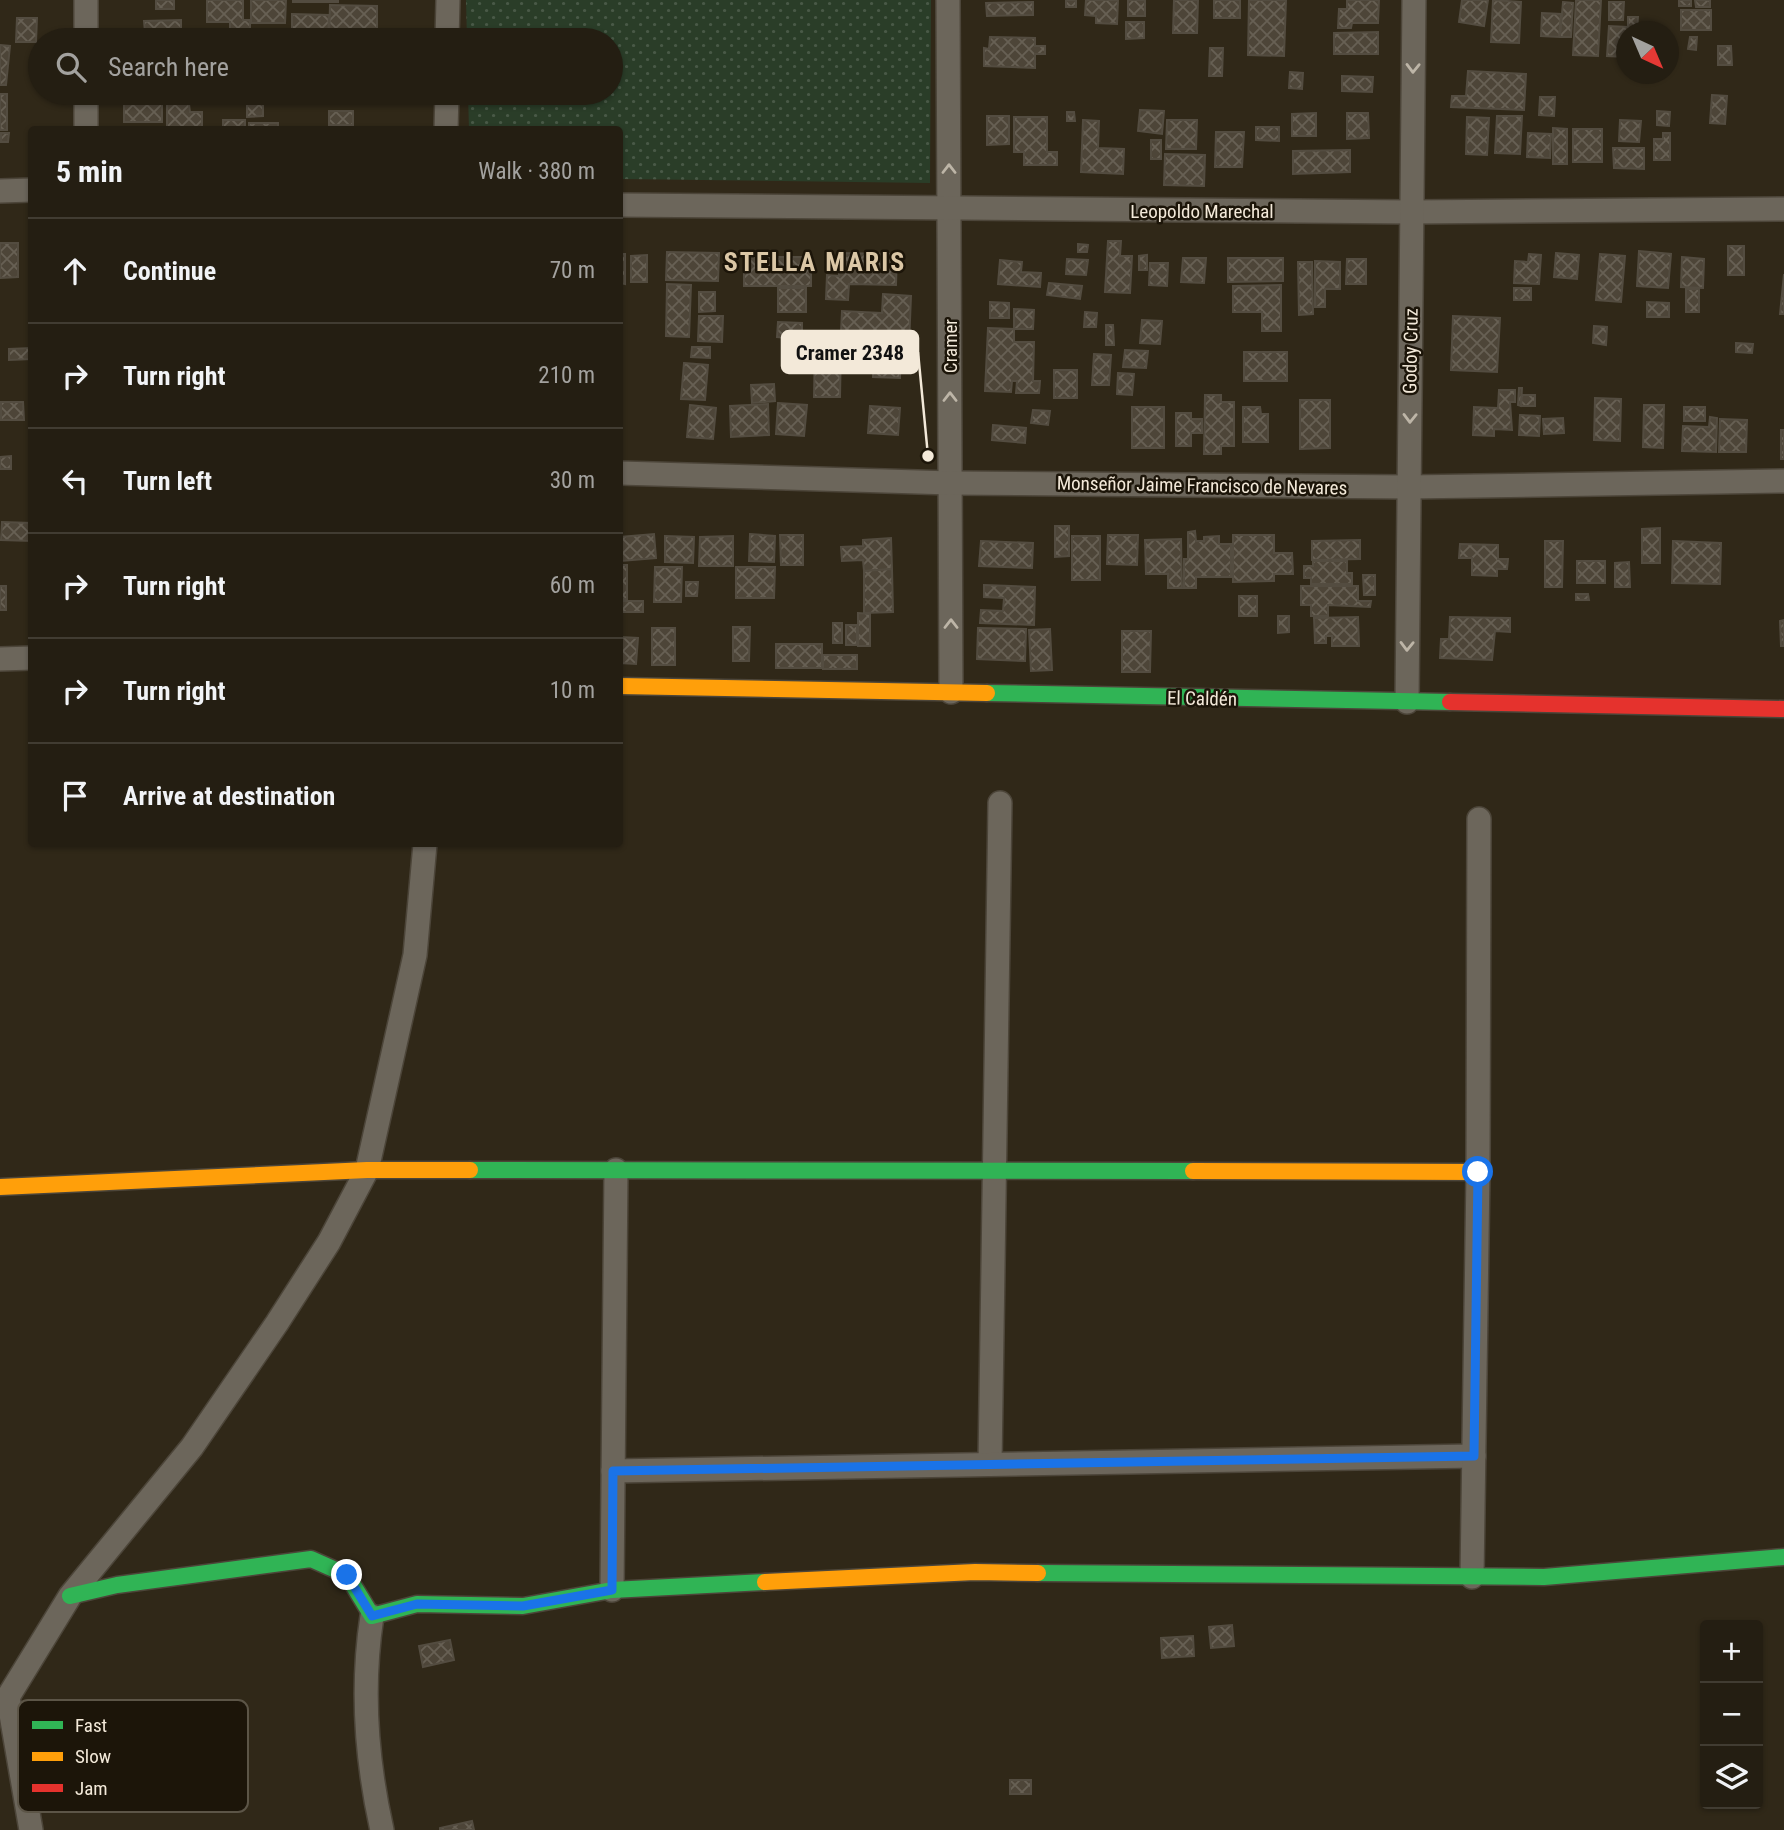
<!DOCTYPE html>
<html lang="en">
<head>
<meta charset="utf-8">
<style>
  body { margin:0; font-family:"Roboto Condensed",sans-serif; background:#2c271b; color:#f1f3f6 }
  .controls { position:absolute; right:21px; bottom:21px; display:grid; overflow:hidden; border-radius:7px; box-shadow:0 2px 5px #0004 }
  .controls button { width:63px; height:63px; display:grid; place-items:center; padding:0; border:0; border-bottom:2px solid #413c32; background:#241e12; color:#f1f3f6; font:35px sans-serif }
  .compass { position:absolute; left:1616px; top:21px; width:63px; height:63px; border-radius:50%; background:#241e12; box-shadow:0 2px 5px #0004; rotate:136deg }
  .stop { position:absolute; width:21px; height:21px; margin:-16px; border:5px solid #1a73e8; border-radius:50%; background:#fff }
  .stop.end { background:#1a73e8; border-color:#fff; box-shadow:0 2px 7px #0008 }
  .list { margin:0; padding:0; list-style:none }
  h2 { display:flex; justify-content:space-between; align-items:center; height:91px; margin:0; padding:0 28px; font-size:30px }
  h2 small { font-size:23px; font-weight:400; color:#a3a29f }
  .list li { display:grid; grid-template-columns:46px 1fr auto; gap:21px; align-items:center; box-sizing:border-box; height:105px; padding:0 28px; border-top:2px solid #413c32 }
  .list b { display:block; font-size:26px; white-space:nowrap }
  .list em { font-size:23px; font-style:normal; color:#a3a29f }
  .icon { flex:none; width:38px; height:38px; fill:none; stroke:currentColor; stroke-width:2; stroke-linecap:round; stroke-linejoin:round }
  .map { position:relative; flex:none; width:1784px; height:1830px; overflow:hidden }
  .search { position:absolute; background:#241e12; box-shadow:0 2px 5px #0004; left:28px; top:28px; width:595px; height:77px; display:flex; align-items:center; gap:18px; box-sizing:border-box; padding:0 24px; border-radius:38px; color:#a3a29f; font-size:26px }
  .panel { position:absolute; background:#241e12; box-shadow:0 2px 5px #0004; left:28px; top:126px; width:595px; height:721px; border-radius:7px }
  .map>svg:first-child { display:block }
  .park { fill:url(#park-dots) }
  .building { fill:url(#building-cross-hatch); stroke:#534c40; stroke-width:2 }
  .lines { fill:none; stroke-linecap:round; stroke-linejoin:round }
  .street-casing { stroke:#4c4539; stroke-width:26 }
  .fast-casing { stroke:#4c4539; stroke-width:19 }
  .slow-casing { stroke:#4c4539; stroke-width:19 }
  .jam-casing { stroke:#4c4539; stroke-width:19 }
  .street { stroke:#6c665b; stroke-width:23 }
  .fast { stroke:#30b455; stroke-width:16 }
  .slow { stroke:#ff9f0a; stroke-width:16 }
  .jam { stroke:#e5322d; stroke-width:16 }
  .oneway { stroke:#bdb5a7 }
  .route { stroke:#1a73e8; stroke-width:9 }
  .labels { text-anchor:middle; stroke-width:5; stroke-linejoin:round; paint-order:stroke }
  .street-label { font-size:19px; fill:#f3e9d9; stroke:#1c1509 }
  .district-label { font-size:26px; font-weight:bold; letter-spacing:2px; fill:#dbc7a6; stroke:#1c1509 }
  .key { fill:#1c1509; stroke:#5c5547; stroke-width:2 }
  .key-label { font-size:19px; fill:#f3e9d9 }
  .leader { fill:none; stroke:#f3e9d9; stroke-width:2.5 }
  .callout-dot { fill:#f3e9d9; stroke:#1c1509; stroke-width:2.5 }
  .callout { fill:#f3e9d9; stroke:#f3e9d9; stroke-width:2.5 }
  .callout-label { font-size:21px; text-anchor:middle; font-weight:bold; fill:#111 }
</style>
</head>
<body>
<div class="map">
<svg width="1784" height="1830" viewBox="0 0 1784 1830">
  <defs>
    <pattern id="park-dots" width="8" height="8" patternUnits="userSpaceOnUse" patternTransform="scale(1.75)"><rect width="8" height="8" fill="#2a3d28"/><path d="M2 2h.1M6 6h.1" fill="none" stroke="#495947" stroke-width="1.8" stroke-linecap="round"/></pattern>
    <pattern id="building-cross-hatch" width="8" height="8" patternUnits="userSpaceOnUse" patternTransform="scale(1.75)"><rect width="8" height="8" fill="#4d4538"/><path d="M0 0l8 8M0 8l8-8" fill="none" stroke="#676054"/></pattern>
  </defs>
  <rect width="100%" height="100%" fill="#302818"/>
  <path class="park" d="M466 0H931L930 183 620 179V130L469 129 468 93H611V40H467Z"/>
  <g class="building">
    <rect x="156" y="0" width="18" height="9"/>
    <path d="M207 0H243V20H250V31H230V22H207Z"/>
    <path d="M251 0H286L285 23H251Z"/>
    <rect x="293" y="0" width="45" height="2"/>
    <rect x="1066" y="0" width="10" height="7"/>
    <path d="M1086 0H1118L1117 24 1096 23V16L1085 15Z"/>
    <rect x="1128" y="0" width="17" height="16"/>
    <path d="M1174 0H1198L1197 33H1173Z"/>
    <rect x="1214" y="0" width="26" height="18"/>
    <path d="M1249 0H1286L1284 56 1248 55Z"/>
    <path d="M1347 0H1379L1378 23H1352L1351 28H1338L1339 9H1347Z"/>
    <path d="M1462 0H1488L1484 26 1459 22Z"/>
    <path d="M1493 0 1521 2 1519 43 1491 42Z"/>
    <path d="M1576 0H1601L1598 56 1573 55Z"/>
    <rect x="1679" y="0" width="12" height="6"/>
    <path d="M1695 0H1710V7H1696Z"/>
    <path d="M1033 2V15L987 16 986 3Z"/>
    <path d="M1563 2 1573 3 1571 37H1560Z"/>
    <path d="M1609 2H1624L1623 20H1609Z"/>
    <path d="M330 5 377 6V40H329Z"/>
    <rect x="1681" y="10" width="30" height="20"/>
    <path d="M1542 13 1561 14 1559 37 1541 36Z"/>
    <path d="M292 14 329 15 328 40H292Z"/>
    <path d="M1628 17H1638L1637 32H1626V57L1607 56 1609 26 1628 27Z"/>
    <path d="M17 18H37L36 42H16Z"/>
    <path d="M181 20V40H125V33L145 32 144 21Z"/>
    <path d="M1126 22H1144V38L1126 39Z"/>
    <path d="M1378 32V54H1334V33Z"/>
    <path d="M240 37V40H194V38Z"/>
    <path d="M990 37 1035 38V46H1045V54H1035V68L984 66V48L989 49Z"/>
    <path d="M1690 37H1697L1696 50 1688 49Z"/>
    <path d="M0 45 10 46 6 85H0Z"/>
    <path d="M1718 46H1731L1732 65H1718Z"/>
    <path d="M1210 48H1223L1222 76H1209Z"/>
    <path d="M1468 71 1526 74 1524 110 1451 107 1452 96H1466Z"/>
    <path d="M1290 72 1303 73 1302 89 1289 88Z"/>
    <path d="M1342 76 1373 77 1372 92 1342 91Z"/>
    <rect x="0" y="94" width="7" height="36"/>
    <path d="M162 95V122H124V96Z"/>
    <path d="M1712 95 1727 96 1725 124 1710 123Z"/>
    <path d="M1540 97H1555L1554 116 1539 115Z"/>
    <path d="M247 98H263V116L247 117Z"/>
    <path d="M167 104H189L190 112H202V130H167Z"/>
    <path d="M1140 110 1164 111 1162 134 1138 131Z"/>
    <rect x="329" y="111" width="24" height="14"/>
    <path d="M1657 111 1670 112 1669 126 1657 125Z"/>
    <path d="M1067 112H1074L1075 121H1067Z"/>
    <path d="M1316 113V136H1292V114Z"/>
    <path d="M1347 113H1368L1369 138 1347 139Z"/>
    <path d="M987 116H1009V144L987 145Z"/>
    <path d="M1497 116H1522L1520 154 1495 153Z"/>
    <path d="M1014 117H1047V152H1057V165H1024V152H1014Z"/>
    <path d="M1467 117 1489 118 1487 155 1466 154Z"/>
    <rect x="223" y="120" width="22" height="10"/>
    <path d="M1083 120 1099 121 1098 148 1124 149 1123 174 1081 172Z"/>
    <path d="M1167 120H1197L1196 149H1166Z"/>
    <path d="M1620 120 1641 121 1639 142 1619 141Z"/>
    <rect x="249" y="123" width="29" height="7"/>
    <path d="M1256 127H1279V141L1256 140Z"/>
    <path d="M1553 128 1567 129V164H1553Z"/>
    <rect x="1573" y="129" width="29" height="33"/>
    <path d="M1216 132H1244L1242 167H1215Z"/>
    <path d="M1 133H9L8 142H1Z"/>
    <path d="M1528 133 1551 134 1550 158 1527 157Z"/>
    <path d="M1663 133H1670V160H1654V139H1663Z"/>
    <rect x="1151" y="140" width="10" height="19"/>
    <path d="M1613 148H1644V169L1614 168Z"/>
    <path d="M1350 150V172L1293 174V151Z"/>
    <path d="M1165 154 1205 155 1204 186 1164 185Z"/>
    <path d="M1108 241H1121L1120 256H1132L1130 293 1105 292Z"/>
    <path d="M0 243H18V277L0 278Z"/>
    <path d="M1078 244 1088 245 1087 252H1078Z"/>
    <rect x="1728" y="246" width="16" height="29"/>
    <path d="M1639 251 1671 254 1668 288 1637 286Z"/>
    <path d="M667 252 719 253 718 281 666 280Z"/>
    <path d="M839 253 897 254 896 285 849 284 848 300 826 299 827 275 839 276Z"/>
    <path d="M1556 253 1579 255 1577 279 1554 277Z"/>
    <path d="M620 254H625V284L620 283Z"/>
    <path d="M1529 254 1541 255 1539 284 1514 283 1515 261 1528 262Z"/>
    <path d="M1600 254 1625 256 1621 302 1596 300Z"/>
    <path d="M647 255V282H631V256Z"/>
    <path d="M1147 255V270H1139V256Z"/>
    <rect x="744" y="257" width="67" height="29"/>
    <path d="M1682 257 1704 259 1703 288 1681 287Z"/>
    <path d="M1183 258H1206L1204 283 1181 282Z"/>
    <path d="M1228 258H1283V281L1228 282Z"/>
    <path d="M1067 259 1088 260 1086 275 1066 274Z"/>
    <path d="M1347 259H1366V284H1346Z"/>
    <path d="M1000 260 1022 262 1021 272 1041 273 1040 287 998 284Z"/>
    <path d="M1315 261 1340 262V289H1325V307H1315Z"/>
    <path d="M1298 262H1312L1313 314 1299 315Z"/>
    <path d="M1150 263H1168L1167 286 1149 285Z"/>
    <path d="M1784 274V314H1780Z"/>
    <path d="M1049 283 1082 286 1080 299 1047 295Z"/>
    <path d="M667 284 691 285 689 337 666 336Z"/>
    <path d="M1281 285V331H1262V312H1233V286Z"/>
    <rect x="778" y="288" width="28" height="24"/>
    <rect x="1514" y="288" width="17" height="12"/>
    <rect x="1686" y="289" width="13" height="23"/>
    <path d="M699 292H715V311L699 312Z"/>
    <path d="M883 294 911 296 909 345 866 343V333L841 332 842 311 882 313Z"/>
    <path d="M990 302 1009 303V318H990Z"/>
    <path d="M1647 302 1669 303V317H1647Z"/>
    <path d="M1014 309 1034 310 1033 329H1014Z"/>
    <path d="M1085 312 1097 313 1096 327H1084Z"/>
    <path d="M699 316H723L722 342 698 341Z"/>
    <path d="M1453 316 1500 318 1497 372 1451 370Z"/>
    <path d="M1142 320 1162 321 1160 344 1140 343Z"/>
    <path d="M778 322 802 323V339L777 337Z"/>
    <path d="M1106 325H1113L1114 345H1106Z"/>
    <path d="M1594 326 1607 327 1606 345 1593 343Z"/>
    <path d="M988 328 1014 329V342H1034L1033 381H1040L1039 393H1016L1017 381H1012L1011 392 985 391Z"/>
    <path d="M1736 343 1753 344 1752 353 1736 352Z"/>
    <path d="M815 345 841 346 840 397H814Z"/>
    <path d="M692 347H710V358L691 357Z"/>
    <path d="M874 347 901 348 900 378 873 377Z"/>
    <path d="M32 348V359L9 360V349Z"/>
    <path d="M1125 350 1148 351 1146 368 1123 367Z"/>
    <rect x="1244" y="352" width="43" height="29"/>
    <path d="M1094 354 1111 355 1109 385H1092Z"/>
    <path d="M684 363 708 365 705 400 681 399Z"/>
    <rect x="1054" y="370" width="23" height="28"/>
    <path d="M1118 373 1134 374 1132 395 1117 394Z"/>
    <path d="M774 384 775 401 752 403 751 385Z"/>
    <path d="M1519 388H1522L1521 406 1518 405Z"/>
    <path d="M1499 390H1515V402H1510L1512 430 1494 429V436L1473 435 1474 407 1498 408Z"/>
    <path d="M1205 395H1221V402H1234V446H1221V454H1204Z"/>
    <path d="M1522 395H1535V406H1521Z"/>
    <path d="M1595 398 1621 399 1620 441 1594 440Z"/>
    <path d="M1300 400H1330V448L1300 449Z"/>
    <path d="M1 402H23L24 420H1Z"/>
    <path d="M778 403 807 405 804 436 776 434Z"/>
    <path d="M768 404 769 435 731 437 730 406Z"/>
    <path d="M690 405 716 408 713 439 687 437Z"/>
    <path d="M1644 405H1664L1663 448 1643 447Z"/>
    <path d="M870 406 900 408 898 435 868 433Z"/>
    <rect x="1132" y="407" width="32" height="41"/>
    <path d="M1243 407H1260L1261 414H1268V442H1243Z"/>
    <rect x="1684" y="407" width="21" height="14"/>
    <path d="M1033 410 1050 411 1048 425 1031 423Z"/>
    <path d="M1176 413H1191V419H1202V433H1191V446H1176Z"/>
    <path d="M1520 415 1540 416 1539 436 1519 435Z"/>
    <path d="M1710 417 1717 418 1716 452 1682 451 1683 426 1709 427Z"/>
    <path d="M1563 418 1564 433 1544 434 1543 419Z"/>
    <path d="M1720 419 1747 420 1746 452H1719Z"/>
    <path d="M993 425 1026 428 1025 443 992 440Z"/>
    <rect x="1781" y="430" width="3" height="29"/>
    <path d="M11 456V469H0V457Z"/>
    <path d="M2 522 32 523V541L1 540Z"/>
    <path d="M1055 526H1069V556L1055 557Z"/>
    <path d="M1660 528V563H1642V529Z"/>
    <path d="M1195 531 1196 541H1204V537L1219 536V544H1231V577H1196V588H1184V559H1188V532Z"/>
    <path d="M654 534 656 558 621 561 620 537Z"/>
    <path d="M750 534 775 536 774 562 749 561Z"/>
    <path d="M780 535H803V565H781Z"/>
    <path d="M1108 535H1138L1137 565 1107 564Z"/>
    <path d="M1233 535H1274V553H1292L1293 574H1274V581L1233 582Z"/>
    <path d="M665 536 694 537 693 563 665 562Z"/>
    <path d="M733 536V566H699L700 537Z"/>
    <rect x="1072" y="536" width="28" height="44"/>
    <path d="M891 538 892 569 864 571 863 560 842 561 841 547 863 546V540Z"/>
    <path d="M1181 539 1182 588H1168V574H1146L1145 540Z"/>
    <path d="M1360 540V559L1312 560V541Z"/>
    <path d="M981 541 1033 543 1032 568 979 566Z"/>
    <path d="M1545 541H1563L1562 587H1545Z"/>
    <path d="M1673 541 1721 543 1720 584 1672 583Z"/>
    <path d="M1460 544 1498 545V559H1508L1507 569H1497V576L1472 575V558H1459Z"/>
    <path d="M1313 561H1347V573H1352V584H1311V578H1304V566H1313Z"/>
    <rect x="1577" y="561" width="28" height="22"/>
    <path d="M1629 562 1630 587H1615V563Z"/>
    <rect x="620" y="565" width="7" height="34"/>
    <path d="M655 567H682L681 602H654Z"/>
    <path d="M736 567H775L774 598H736Z"/>
    <path d="M892 569 893 612 864 613V571Z"/>
    <path d="M1363 575H1375V595H1364Z"/>
    <path d="M686 582H698L697 596H686Z"/>
    <path d="M984 585 1035 587 1034 625 980 623 981 610 1003 611 1004 598 984 597Z"/>
    <rect x="0" y="586" width="6" height="24"/>
    <path d="M1301 586H1358V601H1371L1370 607 1328 605V616H1311V605H1301Z"/>
    <path d="M1576 594H1588L1589 600H1576Z"/>
    <rect x="1239" y="596" width="18" height="20"/>
    <rect x="621" y="601" width="22" height="11"/>
    <path d="M858 613 870 614V646H858Z"/>
    <path d="M1278 616H1289V632L1278 633Z"/>
    <path d="M1358 617 1359 646H1332V636H1326V643H1315L1314 618Z"/>
    <path d="M1450 617 1510 618V632L1495 631 1492 660 1440 658 1441 639H1449Z"/>
    <path d="M1784 620V646H1781L1780 621Z"/>
    <rect x="833" y="623" width="9" height="20"/>
    <rect x="846" y="625" width="11" height="20"/>
    <path d="M733 627H750L749 661H733Z"/>
    <rect x="652" y="628" width="23" height="37"/>
    <path d="M978 628 1026 629 1025 661 977 659Z"/>
    <path d="M1050 629 1052 670 1031 671 1029 630Z"/>
    <path d="M1122 631H1151L1150 672H1122Z"/>
    <path d="M620 637 638 638 636 664 620 663Z"/>
    <rect x="776" y="644" width="46" height="24"/>
    <rect x="823" y="655" width="34" height="14"/>
    <path d="M1232 1625 1234 1646 1211 1648 1209 1627Z"/>
    <path d="M1193 1636 1194 1656 1162 1658 1161 1638Z"/>
    <path d="M450 1640 454 1660 423 1667 419 1646Z"/>
    <rect x="1010" y="1780" width="21" height="14"/>
    <path d="M472 1821 474 1830H440V1828Z"/>
  </g>
  <g class="lines">
    <g class="street-casing">
      <g id="street">
        <path d="M948 0 951 692"/>
        <path d="M86 40V0"/>
        <path d="M447 40 448 0"/>
        <path d="M86 130V93"/>
        <path d="M446 130 447 93"/>
        <path d="M0 191 32 190"/>
        <path d="M620 205 1412 212 1784 209"/>
        <path d="M620 473 951 483 1409 487 1784 481"/>
        <path d="M0 659 32 658"/>
        <path d="M1407 702 1414 0"/>
        <path d="M990 1464 1000 803"/>
        <path d="M613 1471 1474 1456"/>
        <path d="M1472 1577 1478 1172 1479 819"/>
        <path d="M612 1590 616 1170"/>
        <path d="M372 1616C361 1688 366 1759 382 1830"/>
        <path d="M31 1830 8 1697 70 1596 192 1447 277 1323 329 1242 367 1170 415 955 425 844"/>
      </g>
    </g>
    <g class="fast-casing">
      <g id="fast">
        <path d="M987 693 1450 702"/>
        <path d="M470 1170 1193 1171"/>
        <path d="M1038 1573 1544 1577 1784 1557"/>
        <path d="M70 1596 117 1585 311 1559 347 1575 372 1616 417 1604 523 1606 612 1590 765 1582"/>
      </g>
    </g>
    <g class="slow-casing">
      <g id="slow">
        <path d="M620 686 987 693"/>
        <path d="M1193 1171 1478 1172"/>
        <path d="M0 1187 367 1170H470"/>
        <path d="M765 1582 975 1572 1038 1573"/>
      </g>
    </g>
    <g class="jam-casing">
      <path id="jam" d="M1450 702 1784 709"/>
    </g>
    <use href="#street" class="street"/>
    <use href="#fast" class="fast"/>
    <use href="#slow" class="slow"/>
    <use href="#jam" class="jam"/>
  </g>
  <defs><path id="oneway-chevron" d="M-2-3.5L2.5 0L-2 3.5" fill="none" stroke-width="1.6" stroke-linecap="round" stroke-linejoin="round" transform="scale(1.75)"/></defs>
  <g class="oneway">
    <use href="#oneway-chevron" transform="translate(1413 68) rotate(91)"/>
    <use href="#oneway-chevron" transform="translate(949 169) rotate(-90)"/>
    <use href="#oneway-chevron" transform="translate(950 397) rotate(-90)"/>
    <use href="#oneway-chevron" transform="translate(1410 418) rotate(91)"/>
    <use href="#oneway-chevron" transform="translate(951 624) rotate(-90)"/>
    <use href="#oneway-chevron" transform="translate(1407 646) rotate(91)"/>
  </g>
  <g class="lines">
    <path class="route" d="M347 1575 372 1616 417 1604 523 1606 612 1590 613 1471 1474 1456 1478 1172"/>
  </g>
  <g class="labels">
    <g class="street-label">
      <text x="1202" y="218">Leopoldo Marechal</text>
      <text transform="translate(950 346) rotate(-90)" y="7">Cramer</text>
      <text transform="translate(1410 351) rotate(-89)" y="7">Godoy Cruz</text>
      <text transform="translate(1202 485) rotate(1)" y="7">Monseñor Jaime Francisco de Nevares</text>
      <text transform="translate(1202 698) rotate(1)" y="7">El Caldén</text>
    </g>
    <g class="district-label">
      <text x="815" y="271">STELLA MARIS</text>
    </g>
  </g>
  <rect x="18" y="1700" width="230" height="112" rx="10" class="key"/>
  <rect x="32" y="1721" width="31" height="8" fill="#30b455"/>
  <rect x="32" y="1752" width="31" height="9" fill="#ff9f0a"/>
  <rect x="32" y="1784" width="31" height="8" fill="#e5322d"/>
  <g class="key-label">
    <text x="75" y="1732">Fast</text>
    <text x="75" y="1763">Slow</text>
    <text x="75" y="1795">Jam</text>
  </g>
  <path class="leader" d="M928 456L918 352"/>
  <circle class="callout-dot" cx="928" cy="456" r="7"/>
  <rect class="callout" x="782" y="331" width="136" height="42" rx="7"/>
  <g class="callout-label">
    <text x="850" y="360">Cramer 2348</text>
  </g>
</svg>
<div class="controls">
<button>+</button>
<button>−</button>
<button><svg class="icon" aria-label="layers" viewBox="0 0 24 24"><path d="M12 4l9 5-9 5-9-5zM3 14l9 5 9-5"/></svg></button>
</div>
<svg class="compass" viewBox="-18 -18 36 36"><path d="M0-13l5 13h-10z" fill="#e53935"/><path d="M0 13l5-13h-10z" fill="#a3a29f"/></svg>
<div class="stop" style="left:1478px;top:1172px"></div>
<div class="stop end" style="left:347px;top:1575px"></div>
<div class="search"><svg class="icon" aria-label="search" viewBox="0 0 24 24"><circle cx="10" cy="10" r="6"/><path d="M15 15l6 6"/></svg>Search here</div>
<section class="panel">
<h2>5 min<small>Walk · 380 m</small></h2>
<ul class="list">
<li><svg class="icon" aria-label="ahead" viewBox="0 0 24 24"><path d="M12 20V5M6 11l6-6 6 6"/></svg><div><b>Continue</b></div><em>70 m</em></li>
<li><svg class="icon" aria-label="right" viewBox="0 0 24 24"><path d="M7 20v-9h11M14 6l5 5-5 5"/></svg><div><b>Turn right</b></div><em>210 m</em></li>
<li><svg class="icon" aria-label="left" viewBox="0 0 24 24"><path d="M17 20v-9H6M10 6l-5 5 5 5"/></svg><div><b>Turn left</b></div><em>30 m</em></li>
<li><svg class="icon" aria-label="right" viewBox="0 0 24 24"><path d="M7 20v-9h11M14 6l5 5-5 5"/></svg><div><b>Turn right</b></div><em>60 m</em></li>
<li><svg class="icon" aria-label="right" viewBox="0 0 24 24"><path d="M7 20v-9h11M14 6l5 5-5 5"/></svg><div><b>Turn right</b></div><em>10 m</em></li>
<li><svg class="icon" aria-label="arrive" viewBox="0 0 24 24"><path d="M6 21V4h12l-3 4 3 4H6"/></svg><div><b>Arrive at destination</b></div></li>
</ul>
</section>
</div>
</body>
</html>
